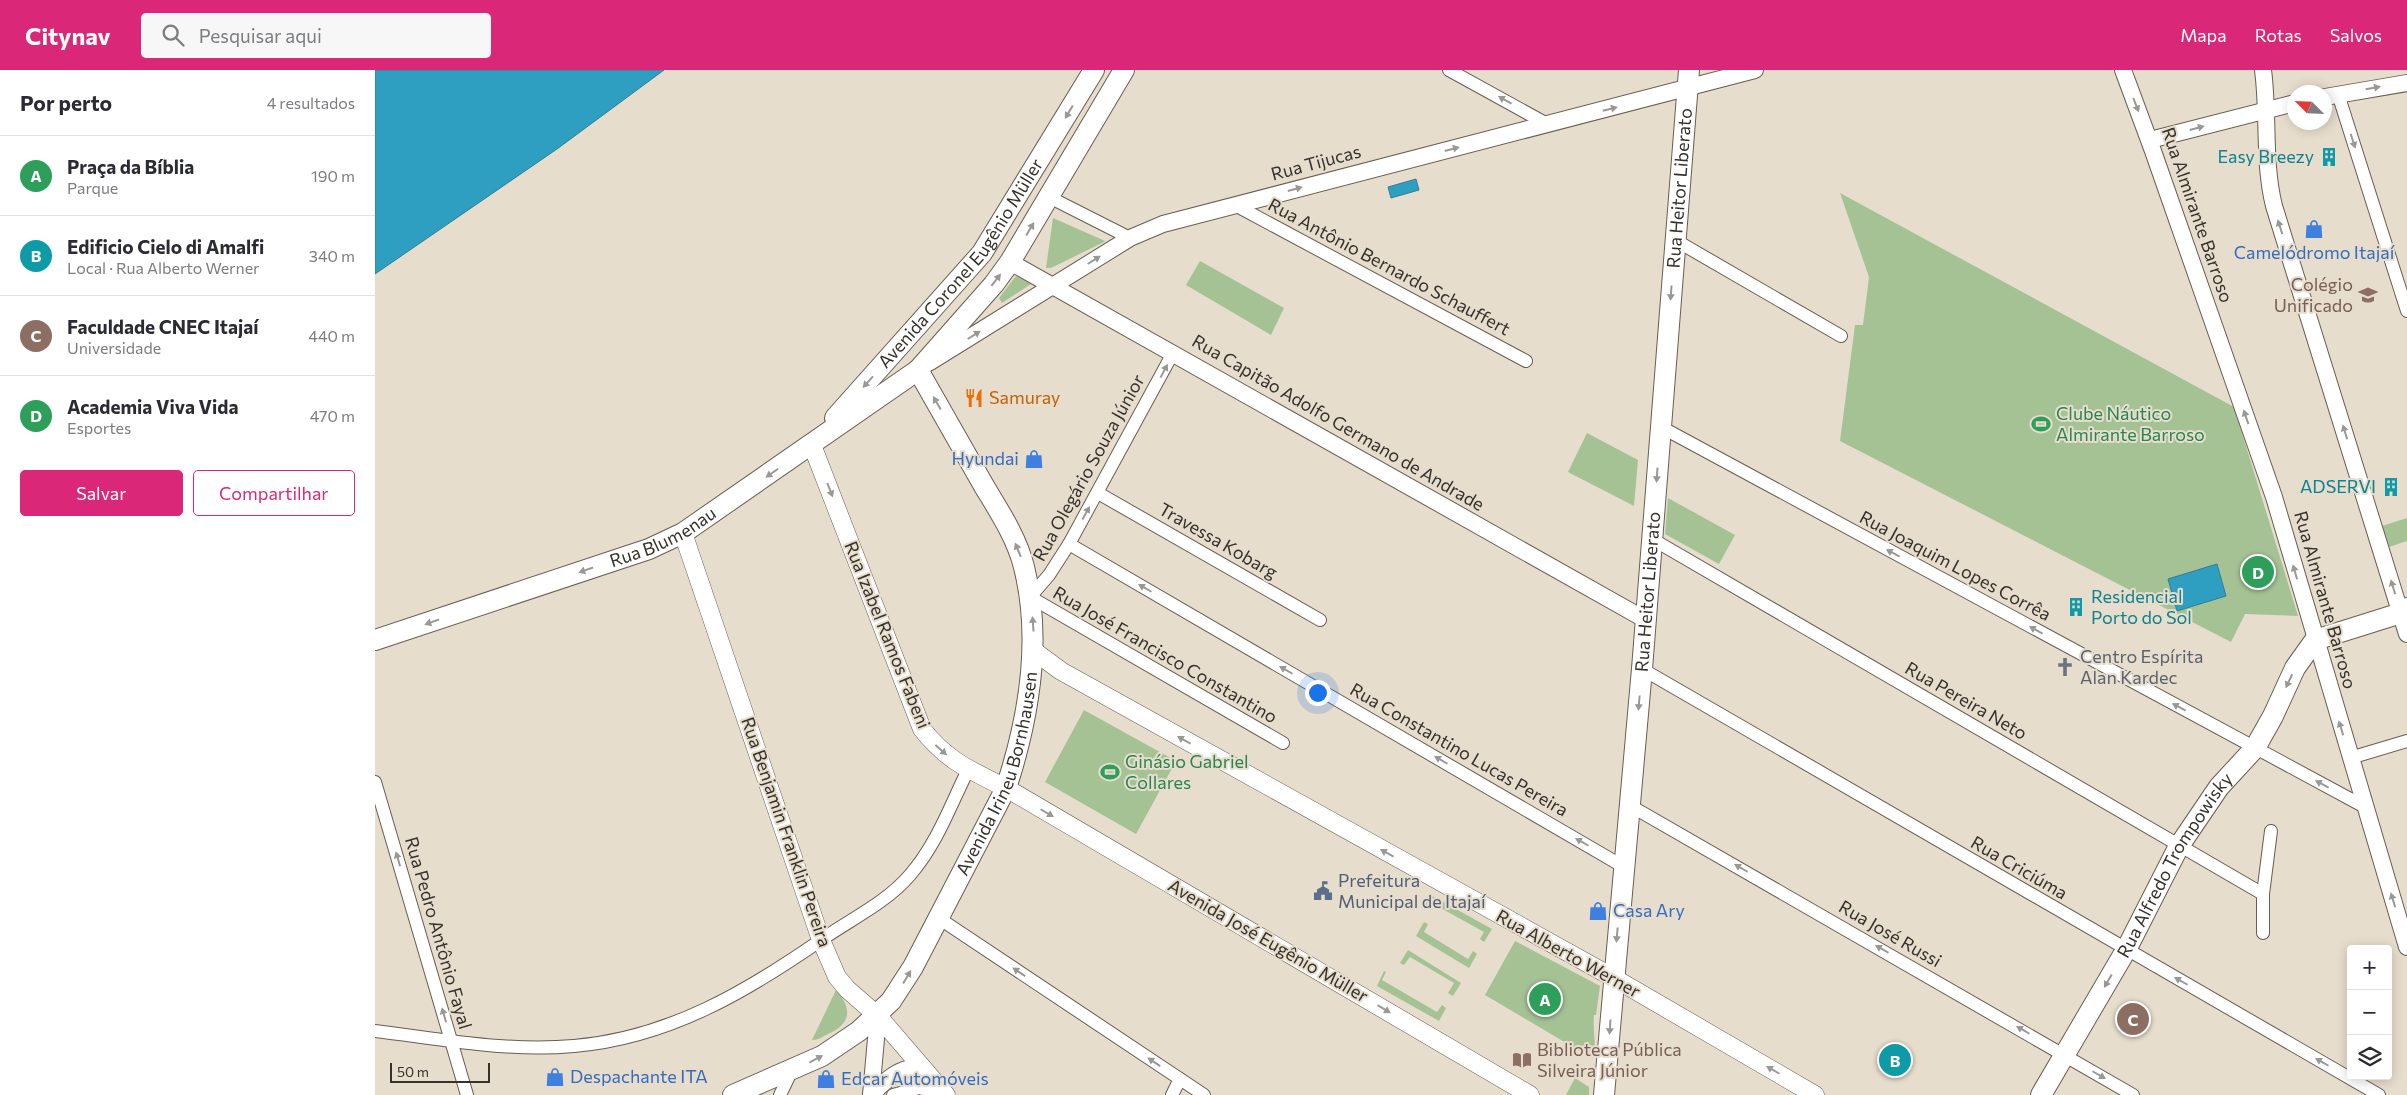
<!DOCTYPE html>
<html lang="pt">
<head>
<meta charset="utf-8">
<style>
  body { margin:0; font-family:Commissioner,sans-serif; background:#f7f7f7; color:#2b2b33 }
  .controls { position:absolute; right:15px; bottom:15px; display:grid; overflow:hidden; border-radius:5px; box-shadow:0 2px 12px #0003 }
  .controls button { width:45px; height:45px; display:grid; place-items:center; padding:0; border:0; border-bottom:1px solid #e1e1e2; background:#fff; color:#2b2b33; font:25px sans-serif }
  .compass { position:absolute; left:1912px; top:15px; width:45px; height:45px; border-radius:50%; background:#fff; box-shadow:0 2px 12px #0003; rotate:294deg }
  .scale { position:absolute; left:15px; bottom:12px; width:100px; box-sizing:border-box; padding-left:5px; border:2px solid #35312b; border-top:0; font-size:14px; line-height:18px; white-space:nowrap; color:#35312b; -webkit-text-stroke:4px #e7ddcd; paint-order:stroke }
  .you { position:absolute; left:942px; top:622px; width:18px; height:18px; margin:-12px; border:4px solid #fff; border-radius:50%; background:#1a73e8; box-shadow:0 0 0 8px #1a73e833 }
  .badge { display:grid; place-items:center; width:32px; height:32px; border-radius:50%; background:#db2777; color:#fff; font-size:16px; font-weight:700 }
  .pin { position:absolute; translate:-50% -50%; border:2px solid #fff; box-shadow:0 1px 5px #0006 }
  .list { margin:0; padding:0; list-style:none }
  h2 { display:flex; justify-content:space-between; align-items:center; height:65px; margin:0; padding:0 20px; font-size:21px }
  h2 small { font-size:16px; font-weight:400; color:#7c7c81 }
  .list li { display:grid; grid-template-columns:32px 1fr auto; gap:15px; align-items:center; box-sizing:border-box; height:80px; padding:0 20px; border-top:1px solid #e1e1e2 }
  .list b { display:block; font-size:19px; white-space:nowrap }
  .list p { margin:0; font-size:16px; white-space:nowrap; color:#7c7c81 }
  .list em { font-size:16px; font-style:normal; color:#7c7c81 }
  .actions { display:flex; gap:10px; padding:15px 20px }
  .actions a { flex:1; padding:11px 0; border:1px solid #db2777; border-radius:5px; text-align:center; font-size:18px; color:#db2777 }
  .actions .main { background:#db2777; color:#fff }
  .icon { flex:none; width:28px; height:28px; fill:none; stroke:currentColor; stroke-width:2; stroke-linecap:round; stroke-linejoin:round }
  .map { position:relative; flex:none; width:2032px; height:1025px; overflow:hidden }
  header { display:flex; align-items:center; gap:30px; box-sizing:border-box; height:70px; padding:0 25px; background:#db2777; color:#fff }
  header strong { font-size:24px }
  nav { display:flex; gap:28px; margin-inline-start:auto; font-size:18px }
  .search { width:350px; height:45px; background:#f7f7f7; display:flex; align-items:center; gap:12px; box-sizing:border-box; padding:0 18px; border-radius:5px; color:#7c7c81; font-size:19px }
  main { display:flex }
  aside { flex:1; background:#fff }
  .map>svg:first-child { display:block }
  .green { fill:#a5c295 }
  .water { fill:#2f9fc1; stroke:#317e94 }
  .lines { fill:none; stroke-linecap:round; stroke-linejoin:round }
  .minor-casing { stroke:#675e51; stroke-width:14 }
  .tertiary-casing { stroke:#675e51; stroke-width:18 }
  .secondary-casing { stroke:#675e51; stroke-width:19 }
  .primary-casing { stroke:#675e51; stroke-width:22 }
  .minor { stroke:#fff; stroke-width:12 }
  .tertiary { stroke:#fff; stroke-width:16 }
  .secondary { stroke:#fff; stroke-width:18 }
  .primary { stroke:#fff; stroke-width:20 }
  .oneway { fill:#9a9895 }
  .labels { text-anchor:middle; stroke-width:4; stroke-linejoin:round; paint-order:stroke }
  .culture-label { font-size:18px; fill:#0d838f; stroke:#e7ddcd; text-anchor:end }
  .street-label { font-size:18px; fill:#35312b; stroke:#e7ddcd }
  .shop-label { font-size:18px; fill:#366cbe; stroke:#e7ddcd; text-anchor:start }
  .education-label { font-size:18px; fill:#785e54; stroke:#e7ddcd; text-anchor:end }
  .food-label { font-size:18px; fill:#c56008; stroke:#e7ddcd; text-anchor:start }
  .leisure-label { font-size:18px; fill:#27864d; stroke:#e7ddcd; text-anchor:start }
  .worship-label { font-size:18px; fill:#5b616d; stroke:#e7ddcd; text-anchor:start }
  .service-label { font-size:18px; fill:#4e5e75; stroke:#e7ddcd; text-anchor:start }
</style>
</head>
<body>
<header>
<strong>Citynav</strong>
<div class="search"><svg class="icon" aria-label="search" viewBox="0 0 24 24"><circle cx="10" cy="10" r="6"/><path d="M15 15l6 6"/></svg>Pesquisar aqui</div>
<nav><a>Mapa</a><a>Rotas</a><a>Salvos</a></nav>
</header>
<main>
<aside>
<h2>Por perto<small>4 resultados</small></h2>
<ul class="list">
<li><span class="badge" style="background:#2e9e5b">A</span><div><b>Praça da Bíblia</b><p>Parque</p></div><em>190 m</em></li>
<li><span class="badge" style="background:#0f9aa8">B</span><div><b>Edificio Cielo di Amalfi</b><p>Local · Rua Alberto Werner</p></div><em>340 m</em></li>
<li><span class="badge" style="background:#8d6e63">C</span><div><b>Faculdade CNEC Itajaí</b><p>Universidade</p></div><em>440 m</em></li>
<li><span class="badge" style="background:#2e9e5b">D</span><div><b>Academia Viva Vida</b><p>Esportes</p></div><em>470 m</em></li>
</ul>
<div class="actions"><a class="main">Salvar</a><a>Compartilhar</a></div>
</aside>
<div class="map">
<svg width="2032" height="1025" viewBox="0 0 2032 1025">
  <rect width="100%" height="100%" fill="#e7ddcd"/>
  <g class="green">
    <path d="M1465 123 1859 337 1923 546 1870 544 1856 572 1465 371 1480 255H1488L1494 207Z"/>
    <path d="M678 148 730 171 729 172 676 198H671Z"/>
    <path d="M825 191 909 238 896 265 811 215Z"/>
    <path d="M641 206 656 214 627 233 624 228Z"/>
    <path d="M1212 363 1263 390 1259 436 1193 402Z"/>
    <path d="M1293 428 1360 465 1344 494 1290 464Z"/>
    <path d="M2032 448V471L2014 477 2007 456Z"/>
    <path d="M709 640 801 691 761 764 670 712Z"/>
    <path d="M1054 824 1117 859 1109 872 1105 869 1109 862 1055 832 1051 840 1046 837Z"/>
    <path d="M1049 852 1053 854 1049 862 1093 889 1098 881 1102 884 1094 898 1041 866Z"/>
    <path d="M1140 871 1225 916 1221 945H1219C1218 959 1220 969 1220 981L1213 986 1110 925Z"/>
    <path d="M1033 880 1086 913 1078 926 1073 923 1079 913 1035 887 1029 895 1025 893Z"/>
    <path d="M1009 901 1011 902 1007 910 1062 942 1067 935 1071 938 1064 951 1002 916Z"/>
    <path d="M461 920C479 940 475 955 451 965 446 968 442 970 437 970Z"/>
    <path d="M1200 1008 1214 1017V1025H1191Z"/>
  </g>
  <g class="water">
    <path d="M0 0H289L182 79 0 204Z"/>
    <path d="M1041 109 1044 120 1016 128 1013 117Z"/>
    <path d="M1842 494 1851 526 1802 541 1793 509Z"/>
  </g>
  <g class="lines">
    <g class="minor-casing">
      <g id="minor">
        <path d="M1074 0 1172 54"/>
        <path d="M1963 24 2032 241"/>
        <path d="M674 127 755 168"/>
        <path d="M860 135 1151 291"/>
        <path d="M1300 170 1466 266"/>
        <path d="M798 283 694 474 674 505 655 527 908 673"/>
        <path d="M1286 357 1990 737"/>
        <path d="M723 423 945 550"/>
        <path d="M1277 469 1888 824"/>
        <path d="M694 474 1249 797"/>
        <path d="M1267 599 2004 1025"/>
        <path d="M1975 688 2032 671"/>
        <path d="M0 712 92 1025"/>
        <path d="M1254 735 1758 1025"/>
        <path d="M562 847 805 1009 797 1025"/>
        <path d="M1888 863V824L1896 761"/>
        <path d="M0 961C66 969 132 982 199 976 293 968 371 922 446 870 476 849 511 833 535 805 562 774 575 736 593 700"/>
        <path d="M805 1009 829 1025"/>
        <path d="M405 1025 416 1002"/>
        <path d="M518 1025 544 1018 571 1025"/>
      </g>
    </g>
    <g class="tertiary-casing">
      <g id="tertiary">
        <path d="M1748 0 1778 81 1899 427 2032 877"/>
        <path d="M1888 0C1894 45 1888 92 1899 136L2032 564"/>
        <path d="M1950 27 2032 13"/>
        <path d="M1775 70 1920 33"/>
        <path d="M635 192 1271 550"/>
        <path d="M555 292 755 168 788 154 1380 0"/>
        <path d="M496 1025 503 946"/>
        <path d="M496 1025C513 1008 522 999 546 996"/>
      </g>
    </g>
    <g class="secondary-casing">
      <g id="secondary">
        <path d="M437 375 547 659C572 691 595 700 631 718L1155 1025"/>
        <path d="M308 463 446 870 462 907 472 919 503 946 571 1025"/>
        <path d="M659 581 686 601 1239 908 1440 1025"/>
      </g>
    </g>
    <g class="primary-casing">
      <g id="primary">
        <path id="s1" d="M460 348 607 183 719 0"/>
        <path id="s2" d="M0 570 274 479 308 463 543 300 619 214 635 192 749 0"/>
        <path id="s3" d="M358 1025 447 986 484 961 516 931 538 897 631 718C654 648 667 569 649 497 642 468 624 441 609 416 587 377 565 339 543 300"/>
        <path id="s4" d="M1229 1025 1267 599 1314 0"/>
        <path id="s5" d="M1666 1025 1751 880 1804 776 1844 717 1880 678 1898 646 1920 598 1940 570 2026 543 2032 538"/>
      </g>
    </g>
    <use href="#minor" class="minor"/>
    <use href="#tertiary" class="tertiary"/>
    <use href="#secondary" class="secondary"/>
    <use href="#primary" class="primary"/>
  </g>
  <defs><path id="oneway-solid" d="M-6-.8H1V-3.2L6.5 0L1 3.2V.8H-6Z" transform="scale(1.25)"/></defs>
  <g class="oneway">
    <use href="#oneway-solid" transform="translate(1998 18) rotate(-10)"/>
    <use href="#oneway-solid" transform="translate(1130 30) rotate(-151)"/>
    <use href="#oneway-solid" transform="translate(1761 35) rotate(69)"/>
    <use href="#oneway-solid" transform="translate(1235 39) rotate(-14)"/>
    <use href="#oneway-solid" transform="translate(694 42) rotate(121)"/>
    <use href="#oneway-solid" transform="translate(1822 58) rotate(-15)"/>
    <use href="#oneway-solid" transform="translate(1978 71) rotate(72)"/>
    <use href="#oneway-solid" transform="translate(1077 79) rotate(-15)"/>
    <use href="#oneway-solid" transform="translate(920 119) rotate(-15)"/>
    <use href="#oneway-solid" transform="translate(1905 157) rotate(-108)"/>
    <use href="#oneway-solid" transform="translate(655 159) rotate(-59)"/>
    <use href="#oneway-solid" transform="translate(719 190) rotate(-32)"/>
    <use href="#oneway-solid" transform="translate(621 210) rotate(-52)"/>
    <use href="#oneway-solid" transform="translate(1296 223) rotate(94)"/>
    <use href="#oneway-solid" transform="translate(599 265) rotate(-32)"/>
    <use href="#oneway-solid" transform="translate(789 301) rotate(-62)"/>
    <use href="#oneway-solid" transform="translate(493 312) rotate(132)"/>
    <use href="#oneway-solid" transform="translate(562 333) rotate(-120)"/>
    <use href="#oneway-solid" transform="translate(1871 347) rotate(-109)"/>
    <use href="#oneway-solid" transform="translate(1970 362) rotate(-107)"/>
    <use href="#oneway-solid" transform="translate(397 403) rotate(145)"/>
    <use href="#oneway-solid" transform="translate(1282 405) rotate(94)"/>
    <use href="#oneway-solid" transform="translate(455 420) rotate(69)"/>
    <use href="#oneway-solid" transform="translate(711 443) rotate(-61)"/>
    <use href="#oneway-solid" transform="translate(643 480) rotate(-112)"/>
    <use href="#oneway-solid" transform="translate(1518 483) rotate(-152)"/>
    <use href="#oneway-solid" transform="translate(211 500) rotate(161)"/>
    <use href="#oneway-solid" transform="translate(1920 502) rotate(-106)"/>
    <use href="#oneway-solid" transform="translate(2018 517) rotate(-107)"/>
    <use href="#oneway-solid" transform="translate(770 518) rotate(-150)"/>
    <use href="#oneway-solid" transform="translate(57 552) rotate(161)"/>
    <use href="#oneway-solid" transform="translate(658 554) rotate(-94)"/>
    <use href="#oneway-solid" transform="translate(1661 560) rotate(-152)"/>
    <use href="#oneway-solid" transform="translate(911 600) rotate(-150)"/>
    <use href="#oneway-solid" transform="translate(1914 611) rotate(115)"/>
    <use href="#oneway-solid" transform="translate(1264 633) rotate(95)"/>
    <use href="#oneway-solid" transform="translate(1804 637) rotate(-152)"/>
    <use href="#oneway-solid" transform="translate(1966 658) rotate(-107)"/>
    <use href="#oneway-solid" transform="translate(809 670) rotate(-151)"/>
    <use href="#oneway-solid" transform="translate(566 680) rotate(41)"/>
    <use href="#oneway-solid" transform="translate(1066 690) rotate(-150)"/>
    <use href="#oneway-solid" transform="translate(1947 714) rotate(-152)"/>
    <use href="#oneway-solid" transform="translate(672 743) rotate(30)"/>
    <use href="#oneway-solid" transform="translate(1207 772) rotate(-150)"/>
    <use href="#oneway-solid" transform="translate(1012 783) rotate(-151)"/>
    <use href="#oneway-solid" transform="translate(23 789) rotate(-106)"/>
    <use href="#oneway-solid" transform="translate(1366 798) rotate(-150)"/>
    <use href="#oneway-solid" transform="translate(2018 830) rotate(-107)"/>
    <use href="#oneway-solid" transform="translate(1242 865) rotate(95)"/>
    <use href="#oneway-solid" transform="translate(1507 879) rotate(-150)"/>
    <use href="#oneway-solid" transform="translate(644 902) rotate(-146)"/>
    <use href="#oneway-solid" transform="translate(532 907) rotate(-59)"/>
    <use href="#oneway-solid" transform="translate(1733 911) rotate(120)"/>
    <use href="#oneway-solid" transform="translate(1806 911) rotate(-150)"/>
    <use href="#oneway-solid" transform="translate(1009 939) rotate(31)"/>
    <use href="#oneway-solid" transform="translate(69 945) rotate(-106)"/>
    <use href="#oneway-solid" transform="translate(1235 957) rotate(94)"/>
    <use href="#oneway-solid" transform="translate(1648 960) rotate(-150)"/>
    <use href="#oneway-solid" transform="translate(441 989) rotate(-28)"/>
    <use href="#oneway-solid" transform="translate(779 992) rotate(-146)"/>
    <use href="#oneway-solid" transform="translate(1947 992) rotate(-150)"/>
    <use href="#oneway-solid" transform="translate(1398 1000) rotate(-150)"/>
    <use href="#oneway-solid" transform="translate(1724 1005) rotate(30)"/>
  </g>
  <defs>
    <g id="building-bare" transform="scale(1.5)"><path d="M-4-6H4V6H1V3H-1V6H-4ZM-2.5-4.3h1.7v1.8h-1.7ZM.8-4.3h1.7v1.8H.8ZM-2.5-1h1.7V.8h-1.7ZM.8-1h1.7V.8H.8Z" fill="#0f9aa8" stroke="#e7ddcd" stroke-width="2.5" paint-order="stroke"/></g>
    <g id="shop-bare" transform="scale(1.5)"><path d="M-5-2.5h2.3a2.7 3.5 0 0 1 5.4 0H5L5.5 6h-11ZM-1.5-2.5h3a1.5 2.3 0 0 0-3 0Z" fill="#3f7fe0" stroke="#e7ddcd" stroke-width="2.5" paint-order="stroke"/></g>
    <g id="school-bare" transform="scale(1.5)"><path d="M0-5L7-2L0 1L-7-2ZM-4 1L0 2.5L4 1V4Q0 6-4 4Z" fill="#8d6e63" stroke="#e7ddcd" stroke-width="2.5" paint-order="stroke"/></g>
    <g id="restaurant-bare" transform="scale(1.5)"><path d="M-5-6h1v4h1v-4h1v4h1v-4h1v5L-1.5 .5V6h-2V.5L-5-1ZM5-6V6H3V1.5H1.5Q1.5-4 5-6Z" fill="#e8710a" stroke="#e7ddcd" stroke-width="2.5" paint-order="stroke"/></g>
    <g id="stadium-bare" transform="scale(1.5)"><path d="M0-5a6.5 5 0 1 0 0 10a6.5 5 0 1 0 0-10ZM-3.5-1.8h7v3.6h-7Z" fill="#2e9e5b" stroke="#e7ddcd" stroke-width="2.5" paint-order="stroke"/></g>
    <g id="church-bare" transform="scale(1.5)"><path d="M-1.2-6h2.4v3.5h3.3v2.4h-3.3V6h-2.4V-.1h-3.3v-2.4h3.3Z" fill="#6b7280" stroke="#e7ddcd" stroke-width="2.5" paint-order="stroke"/></g>
    <g id="civic-bare" transform="scale(1.5)"><path d="M-.6-6.5H3V-4.5H.6V-3L4-1V1h2V6H-6V1h2V-1L-.6-3ZM-1.2 2.5V6h2.4V2.5Z" fill="#5c6f8a" stroke="#e7ddcd" stroke-width="2.5" paint-order="stroke"/></g>
    <g id="library-bare" transform="scale(1.5)"><path d="M-6-4Q-3-5.5-.7-3.5V5Q-3 3-6 4ZM6-4Q3-5.5 .7-3.5V5Q3 3 6 4Z" fill="#8d6e63" stroke="#e7ddcd" stroke-width="2.5" paint-order="stroke"/></g>
  </defs>
  <g fill-rule="evenodd">
    <use href="#building-bare" x="1954" y="87"/>
    <use href="#shop-bare" x="1939" y="159"/>
    <use href="#school-bare" x="1993" y="225"/>
    <use href="#restaurant-bare" x="599" y="328"/>
    <use href="#stadium-bare" x="1666" y="354"/>
    <use href="#shop-bare" x="659" y="389"/>
    <use href="#building-bare" x="2016" y="417"/>
    <use href="#building-bare" x="1701" y="537"/>
    <use href="#church-bare" x="1690" y="597"/>
    <use href="#stadium-bare" x="735" y="702"/>
    <use href="#civic-bare" x="948" y="821"/>
    <use href="#shop-bare" x="1223" y="841"/>
    <use href="#library-bare" x="1147" y="990"/>
    <use href="#shop-bare" x="180" y="1007"/>
    <use href="#shop-bare" x="451" y="1009"/>
  </g>
  <g class="labels">
    <g class="culture-label">
      <text x="1939" y="93">Easy Breezy</text>
      <text x="2001" y="423">ADSERVI</text>
      <text x="1716" y="533" text-anchor="start">Residencial<tspan x="1716" dy="21">Porto do Sol</tspan></text>
    </g>
    <g class="street-label">
      <text transform="translate(941 93) rotate(-15)" y="6">Rua Tijucas</text>
      <text dy="6" stroke="none"><textPath href="#s4" startOffset="910">Rua Heitor Liberato</textPath></text>
      <text transform="translate(1822 145) rotate(71)" y="6">Rua Almirante Barroso</text>
      <text dy="6" stroke="none"><textPath href="#s1" startOffset="200">Avenida Coronel Eugênio Müller</textPath></text>
      <text transform="translate(1014 197) rotate(28)" y="6">Rua Antônio Bernardo Schauffert</text>
      <text transform="translate(963 353) rotate(30)" y="6">Rua Capitão Adolfo Germano de Andrade</text>
      <text transform="translate(714 398) rotate(-61)" y="6">Rua Olegário Souza Júnior</text>
      <text dy="6" stroke="none"><textPath href="#s2" startOffset="306">Rua Blumenau</textPath></text>
      <text transform="translate(843 471) rotate(30)" y="6">Travessa Kobarg</text>
      <text transform="translate(1580 496) rotate(28)" y="6">Rua Joaquim Lopes Corrêa</text>
      <text dy="6" stroke="none"><textPath href="#s4" startOffset="505">Rua Heitor Liberato</textPath></text>
      <text transform="translate(1950 530) rotate(74)" y="6">Rua Almirante Barroso</text>
      <text transform="translate(512 565) rotate(68)" y="6">Rua Izabel Ramos Fabeni</text>
      <text transform="translate(790 585) rotate(30)" y="6">Rua José Francisco Constantino</text>
      <text transform="translate(1591 631) rotate(30)" y="6">Rua Pereira Neto</text>
      <text transform="translate(1084 680) rotate(30)" y="6">Rua Constantino Lucas Pereira</text>
      <text dy="6" stroke="none"><textPath href="#s3" startOffset="439">Avenida Irineu Bornhausen</textPath></text>
      <text transform="translate(411 762) rotate(71)" y="6">Rua Benjamin Franklin Pereira</text>
      <text dy="6" stroke="none"><textPath href="#s5" startOffset="266">Rua Alfredo Trompowisky</textPath></text>
      <text transform="translate(1644 798) rotate(30)" y="6">Rua Criciúma</text>
      <text transform="translate(63 863) rotate(74)" y="6">Rua Pedro Antônio Fayal</text>
      <text transform="translate(1515 864) rotate(30)" y="6">Rua José Russi</text>
      <text transform="translate(893 871) rotate(30)" y="6">Avenida José Eugênio Müller</text>
      <text transform="translate(1193 884) rotate(29)" y="6">Rua Alberto Werner</text>
    </g>
    <g class="shop-label">
      <text x="1939" y="189" text-anchor="middle">Camelódromo Itajaí</text>
      <text x="644" y="395" text-anchor="end">Hyundai</text>
      <text x="1238" y="847">Casa Ary</text>
      <text x="195" y="1013">Despachante ITA</text>
      <text x="466" y="1015">Edcar Automóveis</text>
    </g>
    <g class="education-label">
      <text x="1978" y="221">Colégio<tspan x="1978" dy="21">Unificado</tspan></text>
      <text x="1162" y="986" text-anchor="start">Biblioteca Pública<tspan x="1162" dy="21">Silveira Júnior</tspan></text>
    </g>
    <g class="food-label">
      <text x="614" y="334">Samuray</text>
    </g>
    <g class="leisure-label">
      <text x="1681" y="350">Clube Náutico<tspan x="1681" dy="21">Almirante Barroso</tspan></text>
      <text x="750" y="698">Ginásio Gabriel<tspan x="750" dy="21">Collares</tspan></text>
    </g>
    <g class="worship-label">
      <text x="1705" y="593">Centro Espírita<tspan x="1705" dy="21">Alan Kardec</tspan></text>
    </g>
    <g class="service-label">
      <text x="963" y="817">Prefeitura<tspan x="963" dy="21">Municipal de Itajaí</tspan></text>
    </g>
  </g>
</svg>
<div class="controls">
<button>+</button>
<button>−</button>
<button><svg class="icon" aria-label="layers" viewBox="0 0 24 24"><path d="M12 4l9 5-9 5-9-5zM3 14l9 5 9-5"/></svg></button>
</div>
<svg class="compass" viewBox="-18 -18 36 36"><path d="M0-13l5 13h-10z" fill="#e53935"/><path d="M0 13l5-13h-10z" fill="#7c7c81"/></svg>
<div class="scale">50 m</div>
<div class="you"></div>
<div class="pin badge" style="left:1170px;top:929px;background:#2e9e5b">A</div>
<div class="pin badge" style="left:1520px;top:990px;background:#0f9aa8">B</div>
<div class="pin badge" style="left:1758px;top:949px;background:#8d6e63">C</div>
<div class="pin badge" style="left:1883px;top:502px;background:#2e9e5b">D</div>
</div>
</main>
</body>
</html>
